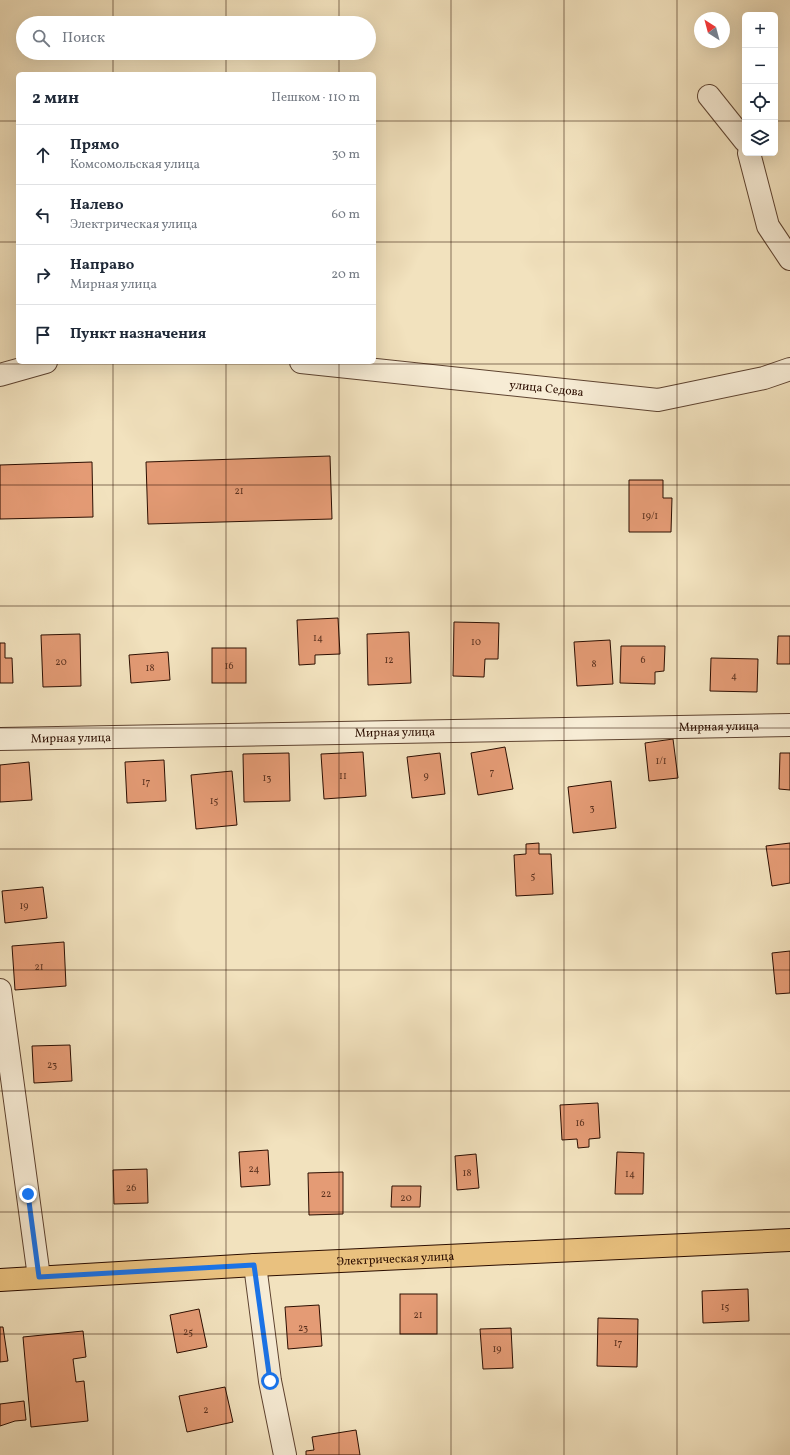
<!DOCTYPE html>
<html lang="ru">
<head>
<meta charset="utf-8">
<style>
  body { margin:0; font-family:Vollkorn,serif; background:#f2f2f3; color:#1f2937 }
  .controls { position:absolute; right:12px; top:12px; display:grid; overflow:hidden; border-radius:6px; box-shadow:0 4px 16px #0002 }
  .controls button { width:36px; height:36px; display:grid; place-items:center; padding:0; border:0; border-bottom:1px solid #e0e1e3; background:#fff; color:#1f2937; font:20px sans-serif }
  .compass { position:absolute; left:694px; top:12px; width:36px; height:36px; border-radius:50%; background:#fff; box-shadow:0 4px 16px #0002; rotate:324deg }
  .stop { position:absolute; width:12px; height:12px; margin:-9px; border:3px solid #1a73e8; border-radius:50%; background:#fff }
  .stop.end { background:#1a73e8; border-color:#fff; box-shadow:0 1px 4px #0008 }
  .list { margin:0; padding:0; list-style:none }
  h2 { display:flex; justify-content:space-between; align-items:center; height:52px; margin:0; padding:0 16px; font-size:17px }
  h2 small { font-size:13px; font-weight:400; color:#747a83 }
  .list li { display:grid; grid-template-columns:26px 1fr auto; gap:12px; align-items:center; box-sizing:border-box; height:60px; padding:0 16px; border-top:1px solid #e0e1e3 }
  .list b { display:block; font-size:15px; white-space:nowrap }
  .list p { margin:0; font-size:13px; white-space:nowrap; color:#747a83 }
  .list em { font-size:13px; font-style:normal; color:#747a83 }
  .icon { flex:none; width:22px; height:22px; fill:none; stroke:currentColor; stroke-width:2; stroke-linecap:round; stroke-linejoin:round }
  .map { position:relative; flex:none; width:790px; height:1455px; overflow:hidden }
  .search { position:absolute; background:#fff; box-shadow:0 4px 16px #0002; left:16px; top:16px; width:360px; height:44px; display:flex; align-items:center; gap:10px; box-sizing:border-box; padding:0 14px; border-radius:22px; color:#747a83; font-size:15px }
  .panel { position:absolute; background:#fff; box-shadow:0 4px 16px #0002; left:16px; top:72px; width:360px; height:292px; border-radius:6px }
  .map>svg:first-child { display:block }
  .building { fill:#e49b75; stroke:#2c0e01 }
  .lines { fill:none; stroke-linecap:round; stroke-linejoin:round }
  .minor-casing { stroke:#5e4330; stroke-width:24 }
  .major-casing { stroke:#2c0e01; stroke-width:24 }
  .minor { stroke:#f7ecd5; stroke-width:22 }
  .major { stroke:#e9c17f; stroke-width:22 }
  .route { stroke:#1a73e8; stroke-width:5 }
  .grid { fill:none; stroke:#2c0e01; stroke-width:1; stroke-opacity:0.55 }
  .labels { text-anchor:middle; stroke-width:3.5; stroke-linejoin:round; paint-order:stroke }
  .number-label { font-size:10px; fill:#5a311e }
  .street-label { font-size:12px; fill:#2c0e01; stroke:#f7ecd5 }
</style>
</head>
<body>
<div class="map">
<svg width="790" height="1455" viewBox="0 0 790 1455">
  <rect width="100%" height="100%" fill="#f2e2be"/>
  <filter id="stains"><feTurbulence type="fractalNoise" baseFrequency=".005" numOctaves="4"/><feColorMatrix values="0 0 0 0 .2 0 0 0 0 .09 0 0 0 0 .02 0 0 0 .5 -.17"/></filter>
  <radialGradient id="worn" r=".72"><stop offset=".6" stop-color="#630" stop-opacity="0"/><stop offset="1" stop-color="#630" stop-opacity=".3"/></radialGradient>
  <g class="building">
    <path d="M330 456 332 519 148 524 146 462Z"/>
    <path d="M92 462 93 517 0 519V465Z"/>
    <path d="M629 480H663V498H672L671 532H629Z"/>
    <path d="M338 618 340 654 315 655V664L299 665 297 620Z"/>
    <path d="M454 622 499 623 498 659H485L484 677 453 676Z"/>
    <path d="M409 632 411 683 368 685 367 634Z"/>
    <path d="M80 634 81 686 43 687 41 635Z"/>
    <path d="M778 636H790V664H777Z"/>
    <path d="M610 640 613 684 577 686 574 642Z"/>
    <path d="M0 643H5V658H12L13 683H0Z"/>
    <path d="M621 646H665L664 671 655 672V684L620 683Z"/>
    <rect x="212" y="648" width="34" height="35"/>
    <path d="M168 652 170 680 131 683 129 655Z"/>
    <path d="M711 658 758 659 757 692 710 691Z"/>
    <path d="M673 739 678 778 649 781 645 743Z"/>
    <path d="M505 747 513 789 478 795 471 753Z"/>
    <path d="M363 752 366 796 324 799 321 754Z"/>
    <path d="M289 753 290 801 244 802 243 754Z"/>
    <path d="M440 753 445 794 412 798 407 757Z"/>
    <path d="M780 753H790V790L779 789Z"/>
    <path d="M164 760 166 801 127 803 125 762Z"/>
    <path d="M29 762 32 800 0 802V765Z"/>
    <path d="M232 771 237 825 196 829 191 775Z"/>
    <path d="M611 781 616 828 573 833 568 787Z"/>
    <path d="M539 843V854H551L553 894 516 896 514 855 526 854V844Z"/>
    <path d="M790 843V883L772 886 766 846Z"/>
    <path d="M43 887 47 918 5 923 2 891Z"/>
    <path d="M64 942 66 986 15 990 12 946Z"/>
    <path d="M790 951V993L776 994 772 953Z"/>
    <path d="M70 1045 72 1081 34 1083 32 1046Z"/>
    <path d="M598 1103 600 1138 589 1139V1147L578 1148 577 1139 562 1140 560 1105Z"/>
    <path d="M268 1150 270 1185 241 1187 239 1152Z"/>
    <path d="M617 1152 644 1153 643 1194H615Z"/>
    <path d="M476 1154 479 1188 457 1190 455 1156Z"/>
    <path d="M147 1169 148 1203 114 1204 113 1170Z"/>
    <path d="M343 1172V1214L309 1215 308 1173Z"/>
    <path d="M392 1186H421L420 1207H391Z"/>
    <path d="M748 1289 749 1321 703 1323 702 1291Z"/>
    <rect x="400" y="1294" width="37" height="40"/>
    <path d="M319 1305 322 1346 288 1349 285 1307Z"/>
    <path d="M199 1309 207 1347 177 1353 170 1315Z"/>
    <path d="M598 1318 638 1319 637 1367 597 1366Z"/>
    <path d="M0 1327H3L8 1361 0 1362Z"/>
    <path d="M511 1328 513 1368 483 1369 480 1329Z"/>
    <path d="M83 1331 86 1357 73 1359 76 1382 84 1381 88 1421 31 1427 23 1337Z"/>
    <path d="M225 1387 233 1422 187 1432 179 1396Z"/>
    <path d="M24 1401 26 1420 15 1421 0 1426V1404Z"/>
    <path d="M356 1430 360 1455H306V1451L314 1450 312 1437Z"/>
  </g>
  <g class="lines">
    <g class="minor-casing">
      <g id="minor">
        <path d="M709 96 745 141"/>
        <path d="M749 153 768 226 790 259"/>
        <path id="s1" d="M301 362 658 400 764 378 790 369"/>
        <path d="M0 375 46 362"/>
        <path id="s2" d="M0 739 790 725"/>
        <path d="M0 990 39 1277"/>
        <path d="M255 1265 270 1381 285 1455"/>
      </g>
    </g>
    <g class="major-casing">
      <g id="major">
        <path id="s3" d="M0 1280 255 1265 790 1240"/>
      </g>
    </g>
    <use href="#minor" class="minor"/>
    <use href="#major" class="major"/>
  </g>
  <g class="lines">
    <path class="route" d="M28 1194 39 1277 254 1265 270 1381"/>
  </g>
  <path class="grid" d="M113 0V23M226 0V23M339 0V23M451 0V1455M564 0V1455M677 0V1455M113 53V74M226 53V74M339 53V74M0 121H18M374 121H745M775 121H790M0 242H18M374 242H790M113 362V1455M226 362V1455M339 362V1455M0 364H790M0 485H790M0 606H790M0 728H790M0 849H790M0 970H790M0 1091H790M0 1212H790M0 1334H790"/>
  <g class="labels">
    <g class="number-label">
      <text x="239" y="494">21</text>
      <text x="650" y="519">19/1</text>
      <text x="318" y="641">14</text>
      <text x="476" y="645">10</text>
      <text x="389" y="663">12</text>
      <text x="643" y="663">6</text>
      <text x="61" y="665">20</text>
      <text x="594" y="667">8</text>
      <text x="229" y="669">16</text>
      <text x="150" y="671">18</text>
      <text x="734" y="679">4</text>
      <text x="661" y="764">1/1</text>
      <text x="492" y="775">7</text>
      <text x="343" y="779">11</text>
      <text x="426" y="779">9</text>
      <text x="267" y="781">13</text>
      <text x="146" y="785">17</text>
      <text x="214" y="804">15</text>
      <text x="592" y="811">3</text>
      <text x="533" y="879">5</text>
      <text x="24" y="909">19</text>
      <text x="39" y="970">21</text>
      <text x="52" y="1068">23</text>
      <text x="580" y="1126">16</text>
      <text x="254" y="1172">24</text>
      <text x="467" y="1176">18</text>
      <text x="630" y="1177">14</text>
      <text x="131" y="1191">26</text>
      <text x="326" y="1197">22</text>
      <text x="406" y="1201">20</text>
      <text x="725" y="1310">15</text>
      <text x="418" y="1318">21</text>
      <text x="303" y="1331">23</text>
      <text x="188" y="1335">25</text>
      <text x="618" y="1346">17</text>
      <text x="497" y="1352">19</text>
      <text x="206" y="1413">2</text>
    </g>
    <g class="street-label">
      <text dy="4" stroke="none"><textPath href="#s1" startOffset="247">улица Седова</textPath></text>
      <text dy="4" stroke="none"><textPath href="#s2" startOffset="719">Мирная улица</textPath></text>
      <text dy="4" stroke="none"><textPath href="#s2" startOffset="395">Мирная улица</textPath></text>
      <text dy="4" stroke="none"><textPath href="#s2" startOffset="71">Мирная улица</textPath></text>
      <text dy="4" stroke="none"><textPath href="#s3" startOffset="396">Электрическая улица</textPath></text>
    </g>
  </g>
  <rect width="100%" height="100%" filter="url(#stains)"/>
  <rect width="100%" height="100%" fill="url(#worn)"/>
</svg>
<div class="controls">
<button>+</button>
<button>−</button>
<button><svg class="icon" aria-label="locate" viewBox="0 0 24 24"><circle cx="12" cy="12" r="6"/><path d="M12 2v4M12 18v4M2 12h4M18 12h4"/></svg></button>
<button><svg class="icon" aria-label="layers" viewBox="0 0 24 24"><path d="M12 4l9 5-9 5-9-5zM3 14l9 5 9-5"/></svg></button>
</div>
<svg class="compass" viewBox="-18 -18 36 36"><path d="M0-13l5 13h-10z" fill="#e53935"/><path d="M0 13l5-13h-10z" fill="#747a83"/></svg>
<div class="stop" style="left:270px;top:1381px"></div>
<div class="stop end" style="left:28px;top:1194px"></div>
<div class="search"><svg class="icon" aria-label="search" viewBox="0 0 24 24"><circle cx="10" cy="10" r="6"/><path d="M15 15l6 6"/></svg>Поиск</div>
<section class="panel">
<h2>2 мин<small>Пешком · 110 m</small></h2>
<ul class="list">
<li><svg class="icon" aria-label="ahead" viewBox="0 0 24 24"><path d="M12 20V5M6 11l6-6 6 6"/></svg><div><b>Прямо</b><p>Комсомольская улица</p></div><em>30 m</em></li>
<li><svg class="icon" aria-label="left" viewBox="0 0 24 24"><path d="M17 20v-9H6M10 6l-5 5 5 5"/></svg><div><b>Налево</b><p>Электрическая улица</p></div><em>60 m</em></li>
<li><svg class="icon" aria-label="right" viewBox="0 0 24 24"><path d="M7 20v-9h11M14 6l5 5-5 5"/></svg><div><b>Направо</b><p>Мирная улица</p></div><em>20 m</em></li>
<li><svg class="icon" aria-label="arrive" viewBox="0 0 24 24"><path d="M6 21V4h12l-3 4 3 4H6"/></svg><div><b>Пункт назначения</b></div></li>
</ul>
</section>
</div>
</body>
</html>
